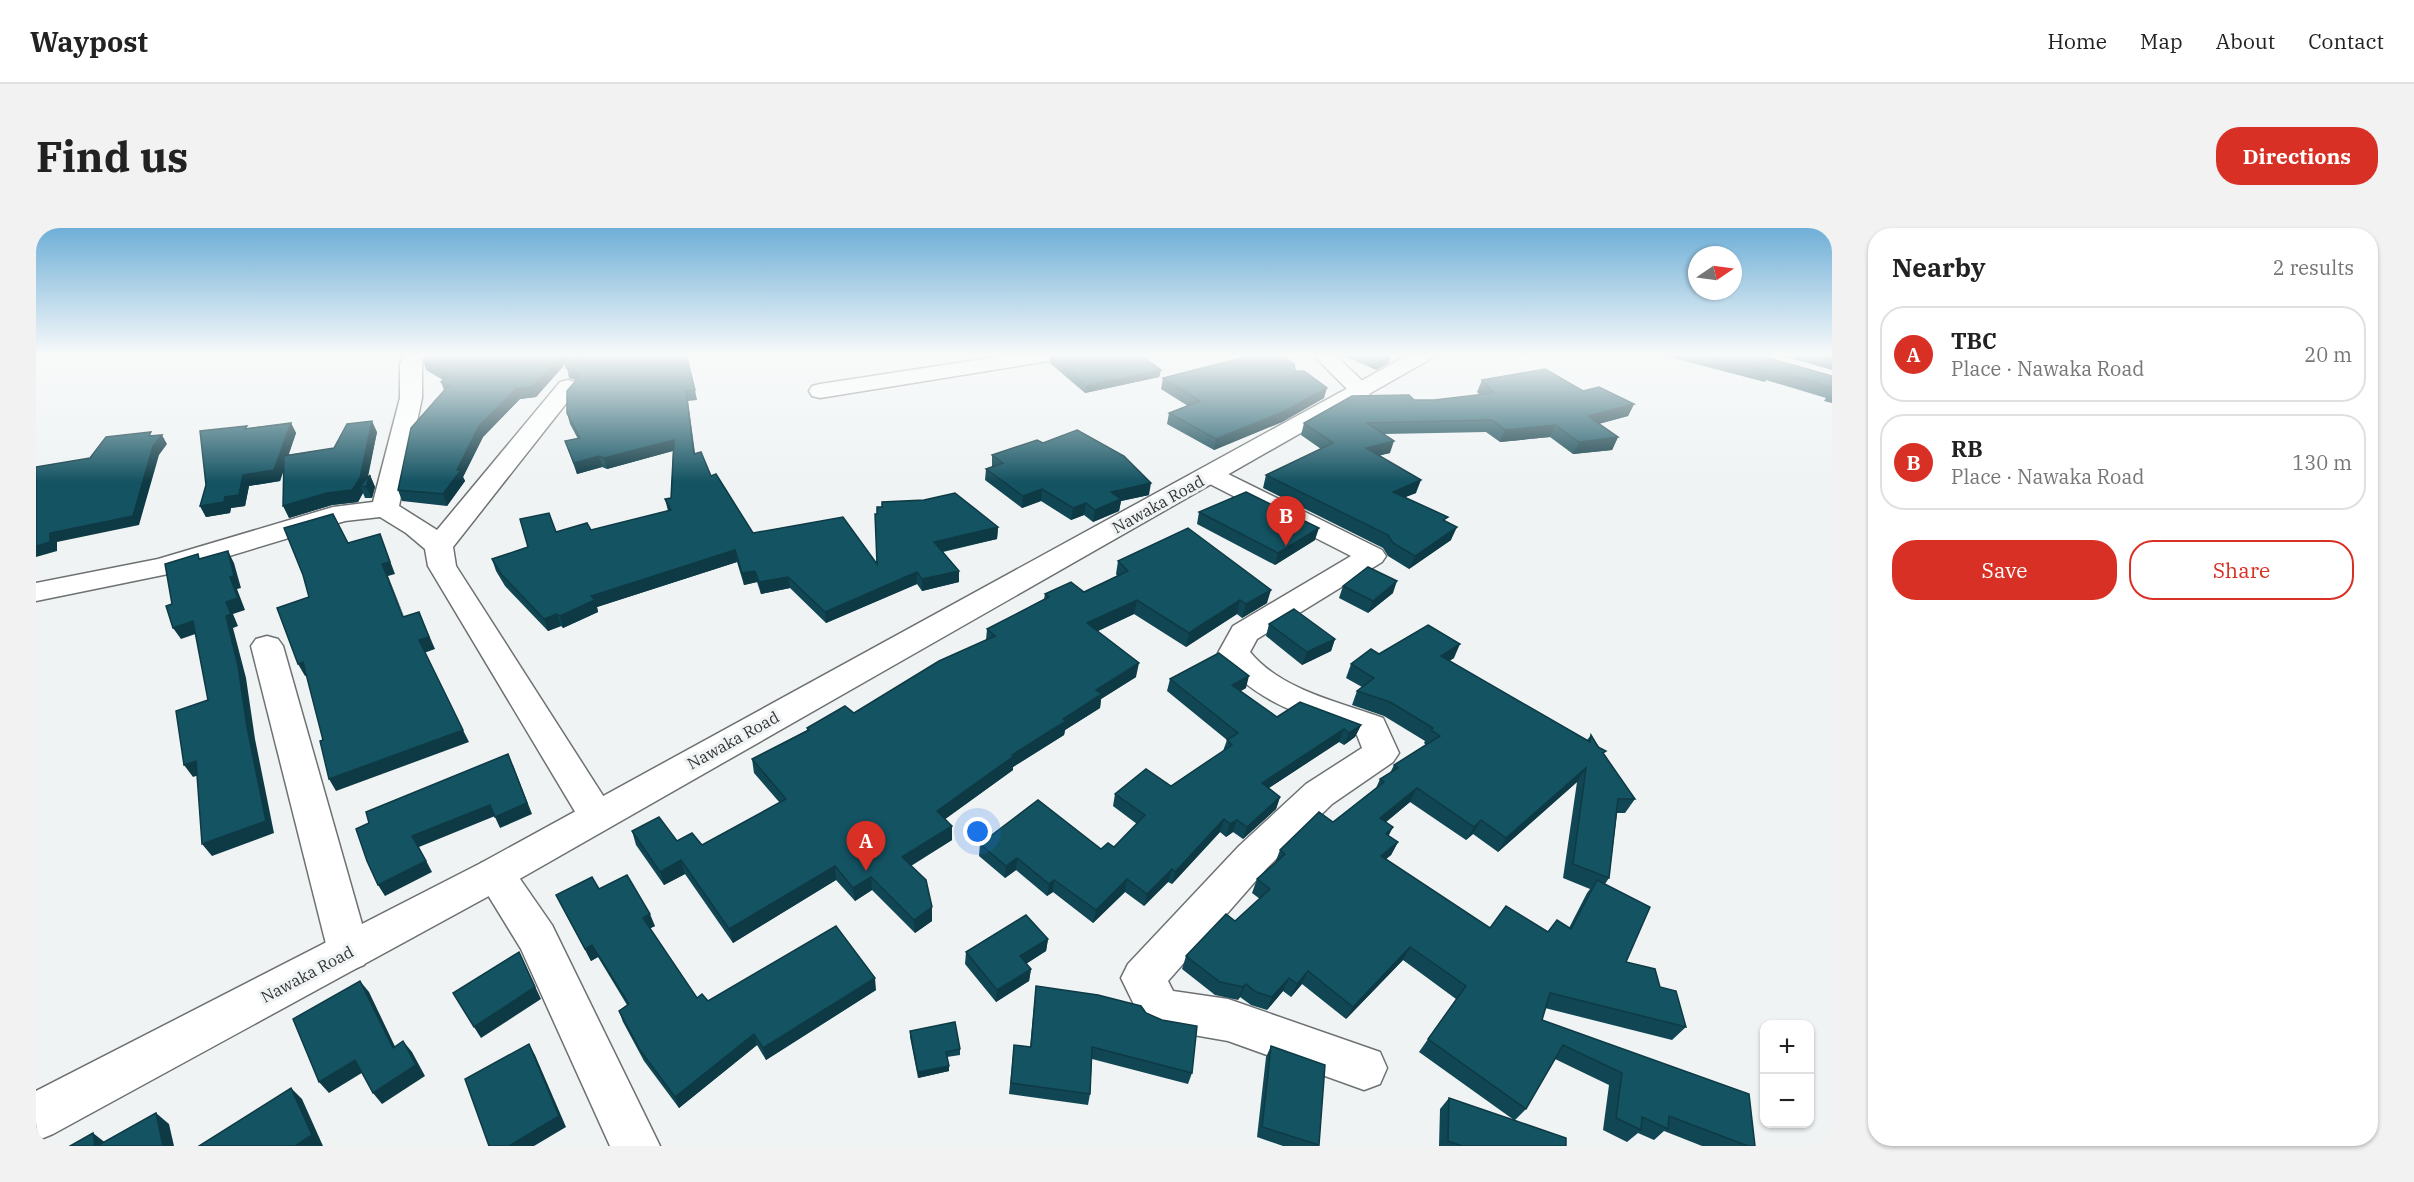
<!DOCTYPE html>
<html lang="en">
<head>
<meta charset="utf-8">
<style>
  body { margin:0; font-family:"IBM Plex Serif",serif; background:#f2f2f2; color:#222 }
  .controls { position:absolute; right:18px; bottom:18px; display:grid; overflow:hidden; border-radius:12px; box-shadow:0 2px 4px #0004 }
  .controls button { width:54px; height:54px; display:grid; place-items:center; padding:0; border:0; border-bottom:2px solid #e0e0e0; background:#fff; color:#222; font:30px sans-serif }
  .compass { position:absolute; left:1652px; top:18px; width:54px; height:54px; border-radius:50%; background:#fff; box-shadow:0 2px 4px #0004; rotate:77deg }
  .you { position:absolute; left:942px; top:604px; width:21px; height:21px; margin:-15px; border:4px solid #fff; border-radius:50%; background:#1a73e8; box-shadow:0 0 0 9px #1a73e833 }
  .badge { display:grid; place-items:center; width:39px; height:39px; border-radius:50%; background:#d93025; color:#fff; font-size:20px; font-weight:700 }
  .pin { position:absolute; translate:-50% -50px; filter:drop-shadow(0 2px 3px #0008) }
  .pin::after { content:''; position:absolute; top:32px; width:21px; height:18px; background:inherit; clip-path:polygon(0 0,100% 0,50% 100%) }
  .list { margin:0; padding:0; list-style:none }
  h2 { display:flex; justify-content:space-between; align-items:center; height:78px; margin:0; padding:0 24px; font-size:26px }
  h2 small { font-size:20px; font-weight:400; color:#767676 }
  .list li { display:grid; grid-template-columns:39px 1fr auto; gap:18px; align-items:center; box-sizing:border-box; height:96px; margin:0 12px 12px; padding:0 12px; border:2px solid #e0e0e0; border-radius:24px }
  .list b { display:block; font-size:22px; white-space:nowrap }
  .list p { margin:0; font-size:20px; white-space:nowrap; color:#767676 }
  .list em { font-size:20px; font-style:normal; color:#767676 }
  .actions { display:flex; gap:12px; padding:18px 24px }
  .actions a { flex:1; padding:14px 0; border:2px solid #d93025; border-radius:24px; text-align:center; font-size:21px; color:#d93025 }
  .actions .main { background:#d93025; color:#fff }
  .map { position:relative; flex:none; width:1796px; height:918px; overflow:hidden; border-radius:24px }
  header { display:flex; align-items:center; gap:36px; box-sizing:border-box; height:84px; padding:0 30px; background:#fff; border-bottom:2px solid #e0e0e0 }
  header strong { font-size:28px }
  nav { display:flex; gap:33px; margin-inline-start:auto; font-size:21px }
  .intro { display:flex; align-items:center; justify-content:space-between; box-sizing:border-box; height:144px; padding:0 36px }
  h1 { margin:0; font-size:42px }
  .button { padding:15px 27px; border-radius:24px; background:#d93025; color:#fff; font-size:21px; font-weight:700 }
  main { display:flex; gap:36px; padding:0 36px }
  aside { flex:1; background:#fff; border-radius:24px; box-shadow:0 2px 4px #0004 }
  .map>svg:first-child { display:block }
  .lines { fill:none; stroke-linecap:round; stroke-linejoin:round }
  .minor-casing { stroke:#6e7172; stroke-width:3 }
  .tertiary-casing { stroke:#6e7172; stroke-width:3 }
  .minor { fill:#fff; fill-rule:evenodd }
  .tertiary { fill:#fff; fill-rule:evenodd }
  .wall { fill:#114754; fill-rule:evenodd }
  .shaded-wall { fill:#0e3a45 }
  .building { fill:#145362; stroke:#0e3a45; stroke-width:1.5 }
  .labels { text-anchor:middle; stroke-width:6; stroke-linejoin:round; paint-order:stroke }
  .street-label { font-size:16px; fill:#323434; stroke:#eff3f4 }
</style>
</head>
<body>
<header>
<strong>Waypost</strong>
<nav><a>Home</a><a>Map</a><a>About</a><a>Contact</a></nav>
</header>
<div class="intro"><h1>Find us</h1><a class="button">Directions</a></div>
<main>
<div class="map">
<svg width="1796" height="918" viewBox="0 0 1796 918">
  <rect width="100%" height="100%" fill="#eff3f4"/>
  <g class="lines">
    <g class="minor-casing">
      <g id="minor">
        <path d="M370 126H391L386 135V170L363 278 401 302 524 154 532 152 540 154 543 159 417 319 420 338 573 577 579 587 573 597 560 602 547 597 392 338 389 321 370 305 344 289 309 293 137 345 0 373V355L122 331 297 279 337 274 364 170V135Z"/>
        <path d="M980 126H1030L1026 130 1019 132 784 170 776 168 773 163 776 158 784 156Z"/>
        <path d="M1276 126H1298L1336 162 1333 167 1325 169 1317 167Z"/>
        <path d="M1175 239 1184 242 1346 322 1350 328 1346 334 1221 411 1214 424C1245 462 1303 474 1347 490L1363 525 1357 534 1296 576 1231 640 1132 753 1137 763 1192 771 1344 824 1351 840 1344 856 1328 862 1192 813 1123 801 1107 795 1085 750 1092 736 1203 618 1270 556 1326 520 1321 507C1270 488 1213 473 1182 425L1197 398 1315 328 1166 252 1162 247 1166 242Z"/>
        <path d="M231 408 242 411 247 418 334 724 328 737 313 743 298 737 292 724 215 418 220 411Z"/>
        <path d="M459 630 473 635 516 697 624 918H574L485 721 439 646 445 635Z"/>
      </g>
    </g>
    <g class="tertiary-casing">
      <path id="tertiary" d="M1374 126H1400L1396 130 473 657 17 906 0 913V863L445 635Z"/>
    </g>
    <use href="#minor" class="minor"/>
    <use href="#tertiary" class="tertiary"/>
  </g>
  <g class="wall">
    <path d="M1304 126H1355L1356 127 1353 135 1340 142Z"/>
    <path d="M1630 126H1718L1796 148V175L1788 173 1790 170 1730 152 1729 154 1629 128Z"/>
    <path d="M1739 126H1796V142Z"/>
    <path d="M1014 128 1125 142 1123 149 1049 165 1014 135Z"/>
    <path d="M550 130 659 162 661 172 652 173 659 225 717 305 841 336 962 299 961 311 907 324 923 343V354L886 363 881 356 790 395 754 360 725 366 721 354 708 357 701 334 561 379 562 384 527 400 525 398 512 403 469 358 460 343 456 331 492 319 520 304 555 302 632 283 629 271 635 270 637 223 571 241 566 239 541 246 529 213 542 211 534 196 531 185 540 152 533 150 530 135 500 169 484 171 447 209 427 249 429 253 411 278 366 273 362 262 408 162 405 154 407 152 390 142 387 132Z"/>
    <path d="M1259 143 1288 170 1246 194 1178 222 1131 196 1133 185 1152 178 1125 161 1127 150Z"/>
    <path d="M1446 152 1547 163 1598 176 1592 188 1563 196 1582 209 1576 222 1537 226 1514 209 1464 214 1450 204 1349 206 1354 225 1344 227 1380 265 1369 269 1410 294 1415 312 1373 341 1352 328 1347 320 1227 260 1230 247 1285 221 1265 207 1268 195 1378 172H1398L1444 167 1441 164Z"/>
    <path d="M255 195 260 205 252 227 298 220 341 204 331 250 334 247 339 259 336 270H329L327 265 322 274 296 277 253 290 248 241 244 253 213 258 209 278 195 280 194 285 170 289 164 278 212 200Z"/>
    <path d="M1007 215 1113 267 1085 273 1083 283 1057 294 1048 287 1035 292 1005 273 986 280 949 252 950 241 956 239V227Z"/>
    <path d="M1163 284 1279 312 1239 337 1161 296Z"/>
    <path d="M1082 333 1231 375 1206 390 1201 386 1150 419 1098 386 1062 403 1100 449 1065 471 1064 480 1029 502 1028 507 977 539V542L909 591 916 612 875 638 896 693 879 705 836 662 819 673 800 652 697 715 649 646 628 657 600 617 596 603 641 613 666 617 744 575 718 545 716 531 771 502V500L818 485 950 412 951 401 1008 371 1009 366 1048 364 1081 348 1080 346Z"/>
    <path d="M1307 358 1357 365 1332 385 1303 370Z"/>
    <path d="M1233 396 1299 411 1295 423 1266 437 1230 408Z"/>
    <path d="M1343 426 1418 430 1413 433 1551 512 1555 507 1599 571 1589 585H1581L1573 650 1569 656 1590 734 1624 759 1650 799 1636 812 1509 780 1506 792 1719 918H1666L1628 903 1618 912 1602 905 1591 914 1567 902 1573 857 1519 831 1490 881 1479 892 1530 918H1403L1404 881 1413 870 1478 892 1383 824 1420 771 1367 732 1310 791 1266 756 1255 769 1247 763 1231 782 1215 777 1204 769 1202 772 1179 767 1146 741 1150 728 1199 693 1224 671 1216 665 1221 651 1239 635 1244 622 1297 594 1340 560 1344 551 1354 545 1358 537 1390 517 1388 515 1389 513 1348 488 1316 477 1321 463 1326 459 1310 450 1315 436ZM1541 554 1527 650 1554 661 1551 665 1533 700 1511 704 1454 700 1350 631 1355 627 1362 614 1353 608 1350 594 1374 574 1430 612 1437 606 1462 624Z"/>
    <path d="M1134 451 1210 460 1204 463 1241 489 1325 497 1319 509 1308 517 1303 514 1233 560 1244 569 1240 581 1207 611 1197 604 1190 609 1184 604 1136 656 1132 654 1108 678 1089 664 1057 695 1017 664 1011 668 980 642 969 650 943 628 944 616 1065 621 1078 619 1101 596 1077 578 1079 566 1135 558 1187 523 1191 512 1131 463Z"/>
    <path d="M563 661 619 698 614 700 661 770 672 773 840 762 730 832 721 817 643 880 608 833 587 794 583 783 591 777 562 729 555 733 526 679 520 667Z"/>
    <path d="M1012 711 1010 723 990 736 995 741 993 753 960 774 929 736 930 724Z"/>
    <path d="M1000 758 1110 785 1156 845 1152 856 1056 831 1054 866 1052 877 973 866 978 817 994 819Z"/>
    <path d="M874 803 924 821V827L911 829 913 843 882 850 874 809Z"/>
    <path d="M1235 818 1283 917V918H1247L1221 909 1230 829Z"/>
  </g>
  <g class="shaded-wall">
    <path d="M526 126H530L532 133 500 169 484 171 447 209 427 249 429 253 411 278 407 266 421 242 443 198 480 161Z"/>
    <path d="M543 126H552L543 140 541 130Z"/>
    <path d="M1356 127 1353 135 1340 142 1342 134Z"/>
    <path d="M1125 142 1123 149 1049 165 1050 158Z"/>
    <path d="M1291 160 1288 170 1246 194 1178 222 1180 211Z"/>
    <path d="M1598 176 1592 188 1546 200 1552 188Z"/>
    <path d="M336 193 341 204 330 259 324 258 327 265 322 274 296 277 253 290 247 278 291 265Z"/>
    <path d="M255 195 260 205 244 253 213 258 209 278 195 280 194 285 170 289 164 278 189 269 207 247Z"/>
    <path d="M1519 197 1514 209 1464 214 1469 202Z"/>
    <path d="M126 207 131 216 123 227 103 297 21 314V323L0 329V318L14 305 117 218Z"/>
    <path d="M1582 209 1576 222 1537 226 1543 214Z"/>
    <path d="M638 212 640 222 571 241 568 230Z"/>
    <path d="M1358 213 1354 225 1326 232 1330 220Z"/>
    <path d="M563 228 566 239 541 246 538 235Z"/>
    <path d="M334 247 339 259 336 270 330 259Z"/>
    <path d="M1385 252 1380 265 1352 276 1357 264Z"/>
    <path d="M1115 255 1113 267 1085 273 1083 283 1057 294 1059 282 1075 264Z"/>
    <path d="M1006 261 1005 273 986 280 987 268Z"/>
    <path d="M1050 275 1048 287 1035 292 1037 280Z"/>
    <path d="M962 299 961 311 898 325V314Z"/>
    <path d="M1421 299 1415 312 1373 341 1379 328Z"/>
    <path d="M1283 300 1279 312 1239 337 1242 325Z"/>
    <path d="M344 306 359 346 352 348 373 401 346 336Z"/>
    <path d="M699 322 701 334 561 379 562 384 527 400 524 388 555 368Z"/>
    <path d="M192 323 198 335 205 360 201 361 209 382 197 386 202 398 197 400 210 450 219 511 238 605 176 628 166 616 211 499 190 388Z"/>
    <path d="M719 343 721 354 708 357 706 345Z"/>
    <path d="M923 343V354L886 363V351Z"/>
    <path d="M881 344V356L790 395 789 384Z"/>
    <path d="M752 349 754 360 725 366 723 354Z"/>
    <path d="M1361 353 1357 365 1332 385 1337 373Z"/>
    <path d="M1235 362 1231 375 1206 390 1210 376Z"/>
    <path d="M1101 372 1098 386 1049 409 1051 395Z"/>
    <path d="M1204 372 1201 386 1150 419 1153 405Z"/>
    <path d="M383 384 399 421 388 425 383 412Z"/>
    <path d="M521 386 525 398 512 403 508 391Z"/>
    <path d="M157 393 165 404 145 411 137 400Z"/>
    <path d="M1299 411 1295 423 1266 437 1271 424Z"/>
    <path d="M1424 416 1418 430 1399 442 1405 428Z"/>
    <path d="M267 434 274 447 269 448 262 436Z"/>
    <path d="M1103 435 1100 449 1065 471 1064 480 1029 502 1028 507 977 539V542L901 597V583L976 527 1027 491 1060 462Z"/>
    <path d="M1213 448 1210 460 1193 470 1196 457Z"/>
    <path d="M1325 497 1319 509 1308 517 1313 505Z"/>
    <path d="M1308 501 1303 514 1222 567 1226 555Z"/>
    <path d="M427 502 433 514 300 563 293 551Z"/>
    <path d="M160 533 169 545 157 549 148 537Z"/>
    <path d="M477 537 496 586 464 600 459 589Z"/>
    <path d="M1550 540 1541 554 1462 624 1470 610Z"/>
    <path d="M1381 560 1374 574 1338 604 1344 590Z"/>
    <path d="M1244 569 1240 581 1207 611 1211 599Z"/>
    <path d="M454 577 459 588 383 619 396 644 349 668 342 657 376 608Z"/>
    <path d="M1188 591 1184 604 1136 656 1139 644Z"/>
    <path d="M1201 592 1197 604 1190 609 1194 596Z"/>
    <path d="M1445 592 1437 606 1430 612 1438 599Z"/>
    <path d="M916 598V612L866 643V629Z"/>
    <path d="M1357 599 1350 613V606Z"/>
    <path d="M1362 614 1355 627 1338 641 1345 628Z"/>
    <path d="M981 630 980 642 969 650 970 638Z"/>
    <path d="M645 632 649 646 628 657 624 644Z"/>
    <path d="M799 638 800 652 697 715 693 701Z"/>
    <path d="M1136 641 1132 654 1108 678 1111 666Z"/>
    <path d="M835 649 836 662 819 673 817 660Z"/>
    <path d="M1091 651 1089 664 1057 695 1060 682Z"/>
    <path d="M1018 652 1017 664 1011 668 1013 656Z"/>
    <path d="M896 679V693L879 705 878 692Z"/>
    <path d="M614 686 619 698 611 702 607 690Z"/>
    <path d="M1012 711 1010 723 983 740 984 728Z"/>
    <path d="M556 717 562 729 555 733 549 721Z"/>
    <path d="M1374 719 1367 732 1310 791 1317 779Z"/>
    <path d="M483 724 505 771 445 810 438 799Z"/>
    <path d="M995 741 993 753 960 774 961 762Z"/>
    <path d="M1272 743 1266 756 1255 769 1261 756Z"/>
    <path d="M839 750 840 762 730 832 727 820Z"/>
    <path d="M1253 750 1247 763 1231 782 1236 769Z"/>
    <path d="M324 753 333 764 365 831 357 820Z"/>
    <path d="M1210 756 1204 769 1202 772 1207 759Z"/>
    <path d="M718 806 721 817 643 880 639 869Z"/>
    <path d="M367 813 376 824 389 848 346 876 337 865Z"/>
    <path d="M493 816 499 827 530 899 498 918H473Z"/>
    <path d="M319 832 329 843 293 865 283 854Z"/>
    <path d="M913 838V843L882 850V844Z"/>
    <path d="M255 860 266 871 287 918H259Z"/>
    <path d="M120 885 133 896 138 918H127Z"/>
    <path d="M57 905 71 916 72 918H59Z"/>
  </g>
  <g class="building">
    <path d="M394 126H526L497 158 480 161 443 198 421 242H425L407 266 362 262 375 200 413 157 405 154 413 147 387 132Z"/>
    <path d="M529 126H543L541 130 602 126H650L659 162 650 163 658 226 665 224 675 248 680 246 717 305 807 289 841 336 839 286H841V279H846V274L888 272 919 265 962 299 898 314 923 343 886 351 881 344 789 384 752 349 723 354 719 343 706 345 699 322 555 368 559 372 524 388 521 386 508 391 465 346 456 331 492 319 484 291 513 285 520 304 551 295 555 302 635 282 629 271 635 270 638 212 568 230 563 228 538 235 529 213 544 210 531 185V163L543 149 539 143 530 140Z"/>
    <path d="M1024 126H1104L1125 142 1050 158 1014 128Z"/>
    <path d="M1221 126H1244L1258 136 1259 143H1268L1291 160 1249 183 1180 211 1133 185 1164 173 1127 150Z"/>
    <path d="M1325 126H1355L1356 127 1342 134Z"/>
    <path d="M1660 126H1718L1796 148V160L1736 142 1735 144Z"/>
    <path d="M1779 126H1796V131Z"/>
    <path d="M1509 141 1547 163 1563 159 1598 176 1552 188 1582 209 1543 214 1519 197 1469 202 1456 192 1331 195 1358 213 1330 220 1385 252 1357 264 1412 289 1407 292 1421 299 1379 328 1357 315 1352 307 1230 247 1297 215 1268 195 1316 168 1373 167 1378 172H1398L1458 165 1446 152Z"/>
    <path d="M336 193 324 250 316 262 291 265 247 278 248 228 298 220 311 196Z"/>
    <path d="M255 195 238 242 207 247 203 267 189 269 188 274 164 278 170 257 164 203 211 198 209 201Z"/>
    <path d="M1041 202 1088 228 1115 255 1075 264 1085 271 1059 282 1050 275 1037 280 1006 261 987 268 950 241 967 235 956 227 1001 212 1007 215Z"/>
    <path d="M115 204 113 208 126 207 117 218 97 288 14 305V314L0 318V239L54 230 70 209Z"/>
    <path d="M334 247 330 259 324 258Z"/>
    <path d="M1210 264 1283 300 1242 325 1163 284Z"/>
    <path d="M297 286 312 315 344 306 354 334 346 336 367 389 383 384 393 409 383 412 427 502 293 551 284 513 287 512 267 434 262 436 241 380 273 369 267 347 248 300Z"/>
    <path d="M1152 300 1235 362 1210 376 1204 372 1153 405 1101 372 1051 395 1103 435 1060 462 1066 466 1027 491 1030 493 976 527 978 528 901 583 916 598 866 629 890 652 896 679 878 692 835 649 817 660 799 638 693 701 645 632 624 644 596 603 623 589 641 613 656 605 666 617 750 571 716 531 773 502 771 500 809 478 818 485 903 433 959 408 951 401 1013 369 1009 366 1035 354 1048 364 1092 343 1082 333Z"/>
    <path d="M192 323 198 348 194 349 202 370 190 374 195 386 190 388 202 438 211 499 230 593 166 616 160 533 148 537 140 483 172 472 157 393 137 400 130 378 136 376 129 336 162 326 163 331Z"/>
    <path d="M1332 339 1361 353 1337 373 1307 358Z"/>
    <path d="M1258 381 1299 411 1271 424 1233 396Z"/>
    <path d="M1392 397 1424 416 1405 428 1554 514 1555 507 1562 519 1570 523 1567 525 1599 571H1582L1573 650 1537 636 1550 540 1470 610 1445 592 1438 599 1381 560 1344 590 1357 599 1350 606 1362 614 1345 628 1454 700 1470 678 1512 704 1521 692 1535 701 1561 652 1614 679 1590 734 1619 741 1624 759 1640 763 1650 799 1514 765 1506 792 1713 866 1719 918H1712L1633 888 1632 901 1606 889 1605 902 1580 890 1586 845 1527 817 1490 881 1392 811 1430 758 1374 719 1317 779 1272 743 1261 756 1253 750 1236 769 1220 764 1210 756 1207 759 1184 754 1150 728 1190 686 1199 693 1234 661 1221 651 1249 626 1244 622 1283 584 1297 594 1348 554 1344 551 1362 540 1358 537 1404 508 1395 502 1397 500 1354 474 1321 463 1338 450 1315 436 1335 421 1343 426Z"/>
    <path d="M1183 425 1213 448 1196 457 1241 489 1264 474 1325 497 1313 505 1308 501 1226 555 1244 569 1211 599 1201 592 1194 596 1188 591 1139 644 1136 641 1111 666 1091 651 1060 682 1018 652 1013 656 981 630 970 638 944 616 1002 572 1065 621 1072 615 1078 619 1109 587 1079 566 1110 541 1135 558 1196 517 1191 512 1202 505 1134 451Z"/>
    <path d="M472 526 491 575 459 589 454 577 376 608 390 633 342 657 331 633 320 601 333 595 330 584Z"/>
    <path d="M591 647 614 686 607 690 661 770 666 766 672 773 800 698 839 750 727 820 718 806 639 869 604 822 583 783 593 776 556 717 549 721 520 667 556 649 563 661Z"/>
    <path d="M990 687 1012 711 984 728 995 741 961 762 930 724Z"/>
    <path d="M483 724 499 759 438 799 417 765Z"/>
    <path d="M324 753 357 820 367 813 380 837 337 865 319 832 283 854 257 791Z"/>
    <path d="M1000 758 1062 767 1105 778 1110 785 1126 792 1161 798 1156 845 1056 819 1054 866 975 855 978 817 995 819Z"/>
    <path d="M919 794 924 821 910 824 913 838 882 844 874 803Z"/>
    <path d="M493 816 523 888 473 918H453L429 851Z"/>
    <path d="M1235 818 1289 837 1283 917 1226 899Z"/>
    <path d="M255 860 276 907 259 918H163Z"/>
    <path d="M1413 870 1530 910V918H1426L1412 913Z"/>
    <path d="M120 885 127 918H61Z"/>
    <path d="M57 905 59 918H34Z"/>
  </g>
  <linearGradient id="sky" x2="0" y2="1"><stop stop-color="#6fafd7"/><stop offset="0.5" stop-color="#f8fafa"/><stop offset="1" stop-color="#f8fafa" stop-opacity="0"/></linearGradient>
  <rect width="1796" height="254" fill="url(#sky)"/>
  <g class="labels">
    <g class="street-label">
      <text transform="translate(1122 276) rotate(-29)" y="6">Nawaka Road</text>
      <text transform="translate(697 512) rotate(-29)" y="6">Nawaka Road</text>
      <text transform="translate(271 746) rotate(-28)" y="6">Nawaka Road</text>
    </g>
  </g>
</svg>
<div class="controls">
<button>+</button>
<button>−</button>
</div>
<svg class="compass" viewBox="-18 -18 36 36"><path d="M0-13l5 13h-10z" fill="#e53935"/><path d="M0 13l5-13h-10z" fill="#767676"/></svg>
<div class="you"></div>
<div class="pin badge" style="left:830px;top:643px">A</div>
<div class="pin badge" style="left:1250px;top:318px">B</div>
</div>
<aside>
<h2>Nearby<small>2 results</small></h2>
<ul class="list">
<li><span class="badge">A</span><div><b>TBC</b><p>Place · Nawaka Road</p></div><em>20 m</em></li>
<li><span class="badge">B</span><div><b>RB</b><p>Place · Nawaka Road</p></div><em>130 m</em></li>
</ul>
<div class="actions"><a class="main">Save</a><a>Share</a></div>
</aside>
</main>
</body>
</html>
